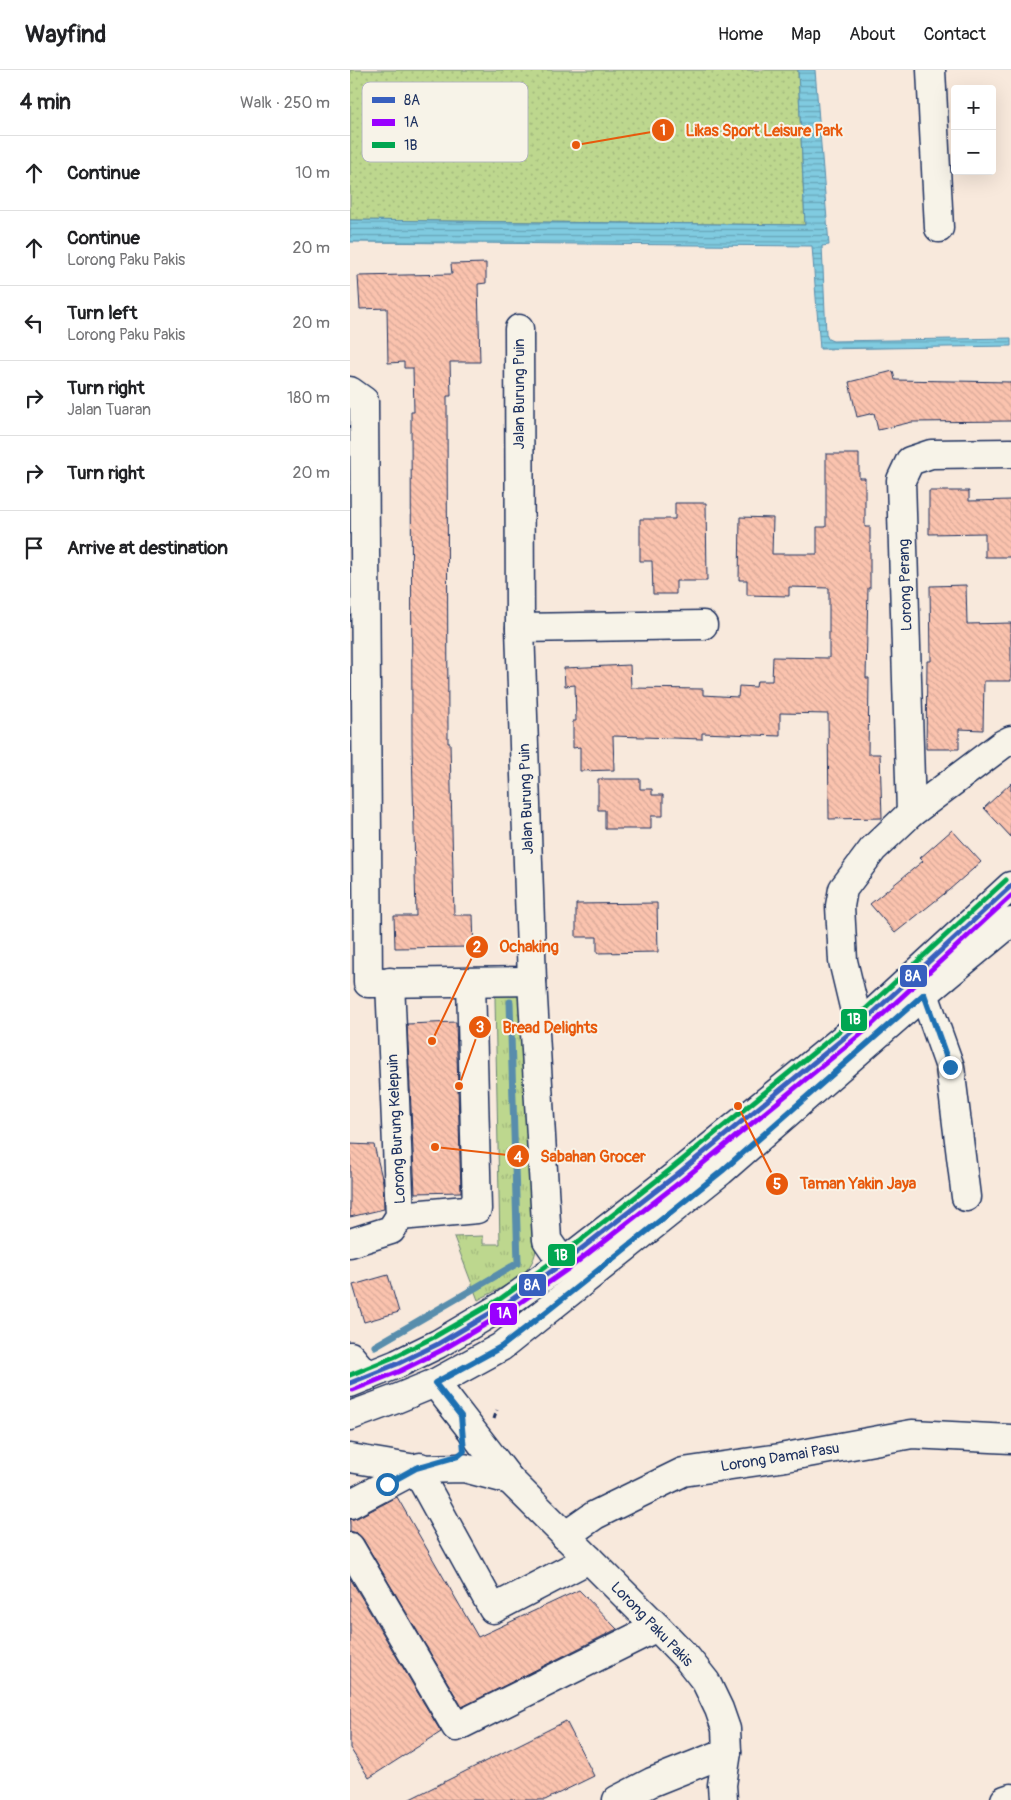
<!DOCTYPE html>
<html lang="en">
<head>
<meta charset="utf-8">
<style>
  body { margin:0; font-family:Pangolin,sans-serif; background:#f6f6f6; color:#202124 }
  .controls { position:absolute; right:15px; top:15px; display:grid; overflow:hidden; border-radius:5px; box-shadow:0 5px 20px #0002 }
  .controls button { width:45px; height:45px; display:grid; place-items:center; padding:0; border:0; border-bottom:1px solid #e0e0e0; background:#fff; color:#202124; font:25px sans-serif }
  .stop { position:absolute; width:15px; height:15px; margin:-11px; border:4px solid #1f6fb2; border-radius:50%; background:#fff }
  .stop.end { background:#1f6fb2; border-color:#fff; box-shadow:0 1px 5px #0008 }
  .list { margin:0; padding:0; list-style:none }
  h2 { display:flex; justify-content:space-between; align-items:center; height:65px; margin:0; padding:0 20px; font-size:21px }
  h2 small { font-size:16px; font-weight:400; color:#757577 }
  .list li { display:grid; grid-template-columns:32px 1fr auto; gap:15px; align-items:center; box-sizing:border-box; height:75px; padding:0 20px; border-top:1px solid #e0e0e0 }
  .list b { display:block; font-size:19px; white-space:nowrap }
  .list p { margin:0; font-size:16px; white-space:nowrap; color:#757577 }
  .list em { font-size:16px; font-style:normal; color:#757577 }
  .icon { flex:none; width:28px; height:28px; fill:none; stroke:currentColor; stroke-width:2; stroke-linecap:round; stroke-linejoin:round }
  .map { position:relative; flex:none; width:661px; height:1730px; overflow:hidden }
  header { display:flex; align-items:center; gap:30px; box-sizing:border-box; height:70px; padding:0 25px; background:#fff; border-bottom:1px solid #e0e0e0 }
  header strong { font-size:24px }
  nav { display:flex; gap:28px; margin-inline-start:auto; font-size:18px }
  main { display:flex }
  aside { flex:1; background:#fff }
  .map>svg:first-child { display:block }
  .grass { fill:url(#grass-tufts); stroke:#6c8376 }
  .park { fill:url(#park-dots); stroke:#6c8376 }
  .water { fill:url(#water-rules); stroke:#588dac }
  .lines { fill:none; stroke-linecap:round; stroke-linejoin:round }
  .stream { stroke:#588dac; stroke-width:7 }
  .building { fill:url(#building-back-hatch); stroke:#1b2f5e }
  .minor-casing { stroke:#1b2f5e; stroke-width:31 }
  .major-casing { stroke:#1b2f5e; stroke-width:31 }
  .path { stroke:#1b2f5e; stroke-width:3; stroke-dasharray:5 4; stroke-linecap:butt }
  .minor { stroke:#f7f3e8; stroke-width:28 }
  .major { stroke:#f7f3e8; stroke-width:28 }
  .bus-1-casing { stroke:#f7f3e8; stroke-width:9 }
  .bus-2-casing { stroke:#f7f3e8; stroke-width:9 }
  .bus-3-casing { stroke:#f7f3e8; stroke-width:9 }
  .bus-1 { stroke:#375fbe; stroke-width:5 }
  .bus-2 { stroke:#90f; stroke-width:5 }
  .bus-3 { stroke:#00a651; stroke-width:5 }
  .route { stroke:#1f6fb2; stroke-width:6 }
  .labels { text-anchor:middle; stroke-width:4; stroke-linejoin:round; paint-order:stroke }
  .street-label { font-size:15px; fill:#1b2f5e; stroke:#f7f3e8 }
  .key { fill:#f7f3e8; stroke:#b5b8bf; stroke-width:1 }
  .key-label { font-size:14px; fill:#1b2f5e }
  .leader { fill:none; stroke:#e8590c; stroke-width:2 }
  .callout-dot { fill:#e8590c; stroke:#f7f3e8; stroke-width:2 }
  .mark-label { font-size:15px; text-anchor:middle; font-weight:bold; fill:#fff }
  .callout-label { font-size:16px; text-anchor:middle; font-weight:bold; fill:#e8590c; stroke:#f7f3e8; stroke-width:4; stroke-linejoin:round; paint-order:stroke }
  .line-badge { stroke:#f7f3e8; stroke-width:2 }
  .badge-label { font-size:14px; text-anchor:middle; font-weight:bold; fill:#fff }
</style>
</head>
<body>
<header>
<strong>Wayfind</strong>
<nav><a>Home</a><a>Map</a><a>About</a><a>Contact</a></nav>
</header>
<main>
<aside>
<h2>4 min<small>Walk · 250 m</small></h2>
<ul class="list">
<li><svg class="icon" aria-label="ahead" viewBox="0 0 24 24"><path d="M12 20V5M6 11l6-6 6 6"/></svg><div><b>Continue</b></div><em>10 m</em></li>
<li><svg class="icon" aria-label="ahead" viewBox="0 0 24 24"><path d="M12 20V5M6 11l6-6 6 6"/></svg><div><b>Continue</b><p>Lorong Paku Pakis</p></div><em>20 m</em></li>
<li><svg class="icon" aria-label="left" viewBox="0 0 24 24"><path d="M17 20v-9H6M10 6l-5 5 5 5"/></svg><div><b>Turn left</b><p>Lorong Paku Pakis</p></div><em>20 m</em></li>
<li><svg class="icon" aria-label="right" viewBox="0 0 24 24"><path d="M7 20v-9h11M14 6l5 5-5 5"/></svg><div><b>Turn right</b><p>Jalan Tuaran</p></div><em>180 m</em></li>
<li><svg class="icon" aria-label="right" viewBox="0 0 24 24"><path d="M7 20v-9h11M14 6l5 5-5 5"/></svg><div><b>Turn right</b></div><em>20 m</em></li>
<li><svg class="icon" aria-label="arrive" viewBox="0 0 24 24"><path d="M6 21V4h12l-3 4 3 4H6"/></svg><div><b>Arrive at destination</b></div></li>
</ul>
</aside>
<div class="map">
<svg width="661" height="1730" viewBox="0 0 661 1730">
  <defs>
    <pattern id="grass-tufts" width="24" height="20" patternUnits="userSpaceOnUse" patternTransform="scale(1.25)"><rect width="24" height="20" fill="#bdd78e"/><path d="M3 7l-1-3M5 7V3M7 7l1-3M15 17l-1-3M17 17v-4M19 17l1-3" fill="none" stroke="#a2b97d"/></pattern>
    <pattern id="park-dots" width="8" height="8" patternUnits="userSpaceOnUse" patternTransform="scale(1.25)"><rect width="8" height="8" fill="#bdd78e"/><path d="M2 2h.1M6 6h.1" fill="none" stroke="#a2b97d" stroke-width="1.8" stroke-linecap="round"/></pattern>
    <pattern id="water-rules" width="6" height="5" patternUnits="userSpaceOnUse" patternTransform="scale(1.25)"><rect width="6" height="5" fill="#80cbe0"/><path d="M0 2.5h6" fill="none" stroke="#68a5b9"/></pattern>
    <pattern id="building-back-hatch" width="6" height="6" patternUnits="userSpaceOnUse" patternTransform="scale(1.25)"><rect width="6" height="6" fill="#fbc3ae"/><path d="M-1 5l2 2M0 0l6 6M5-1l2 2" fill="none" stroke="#d7a898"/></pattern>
  </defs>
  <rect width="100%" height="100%" fill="#f8e9dc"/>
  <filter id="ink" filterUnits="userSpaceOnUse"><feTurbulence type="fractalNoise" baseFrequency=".02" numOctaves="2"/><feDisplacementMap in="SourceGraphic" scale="10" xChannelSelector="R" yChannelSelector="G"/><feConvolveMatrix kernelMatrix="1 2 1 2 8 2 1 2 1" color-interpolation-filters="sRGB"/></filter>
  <g filter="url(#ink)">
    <path class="grass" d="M149 924H170L172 928 186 1179C183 1207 151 1217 128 1230L104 1167 133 1166V1174H150L145 929 146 925Z"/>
    <path class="park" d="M0 0H448L455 155 0 150Z"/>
    <path class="water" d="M448 0H465L479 175 472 176 476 264 478 269 483 271 661 268V276L470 279 462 176 0 172V150L455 155Z"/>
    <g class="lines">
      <path class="stream" d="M25 1276 168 1193 160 932"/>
    </g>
    <g class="building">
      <path d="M136 193V213L128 214 130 292H100L101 326H97L98 673H100L104 845H123L124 877 45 878 44 846H66L62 674 61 342H64L63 298H54V292L38 293 37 238 10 239 8 206 102 204 101 194Z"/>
      <path d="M543 301 545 310 661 312V351L562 352 528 360 524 343 507 347 499 312Z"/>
      <path d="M476 384H509V408H515V457H520V518H518L516 608H519L518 684H530L532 748 479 749 478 644 430 643V666L352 663V669L263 666 264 700 230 701V677L223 678V651H226L225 615 215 616 214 598 280 595 281 618 353 619V625L388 627 389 616 406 617 407 611H422L423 587 479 588V518L439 517V526L397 525V510H389L390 447 423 448 422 484H467V457H476Z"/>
      <path d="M579 421H619V431L661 430V487H635V463L579 464Z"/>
      <path d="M325 433H356L357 511H326V524H303L302 491H290V449H325Z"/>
      <path d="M616 515 617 554 661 553V611H634L633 660 609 659V679H576L577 591H581L580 516Z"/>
      <path d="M248 709H290V719H302V725H313V746H301V759H255V740H248Z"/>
      <path d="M661 713V767L634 738Z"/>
      <path d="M602 760 631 792 599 820 545 863 520 834 573 791 570 788Z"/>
      <path d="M307 833 308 882 247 883V867H226V834Z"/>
      <path d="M106 952 111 1122 65 1123 57 954Z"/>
      <path d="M0 1074 24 1075 33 1112 34 1139 0 1147Z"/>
      <path d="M38 1205 49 1242 14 1252 3 1215Z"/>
      <path d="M47 1427 128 1567 229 1520 267 1559 112 1637 13 1469 7 1463 0 1461V1450L7 1448Z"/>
      <path d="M0 1508 91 1662 19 1708 0 1678Z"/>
      <path d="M216 1651 244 1706 195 1730H58Z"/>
    </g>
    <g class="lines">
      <g class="minor-casing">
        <g id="minor">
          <path d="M581 0 589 158"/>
          <path d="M169 259 170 558 182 911 197 1170 213 1193"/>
          <path d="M0 321 14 331 18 913"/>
          <path d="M170 558 353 555"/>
          <path d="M561 743 551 410 560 391 581 384 661 383"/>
          <path d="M22 913 182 911"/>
          <path d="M574 924 600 997 616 1127"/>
          <path d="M511 954 504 937 493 891 490 836 493 819 523 779 561 743 653 674 661 670"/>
          <path d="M50 1146 127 1139 121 913"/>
          <path d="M0 1173 41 1160 50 1146 40 912"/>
          <path d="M0 1286 17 1306"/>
          <path d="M85 1313 160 1410 307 1557 337 1588 356 1612 369 1639 376 1659 377 1682 372 1715 373 1730"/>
          <path d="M0 1388 66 1399 114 1398 160 1410"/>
          <path d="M66 1399 143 1539 239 1489"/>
          <path d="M0 1434 70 1397"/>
          <path d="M215 1466 245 1445 333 1402 430 1388 562 1364 661 1369"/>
          <path d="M0 1477 106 1657 307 1557"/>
          <path d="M267 1730 302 1712 377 1682"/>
          <path d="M655 1730 661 1728"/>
        </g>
      </g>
      <g class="major-casing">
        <g id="major">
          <path d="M0 1313 47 1294 88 1274 154 1235 213 1193 325 1106 511 954 661 816"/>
          <path d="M0 1346 46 1329 85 1313 151 1277 371 1101 574 924 661 852"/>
        </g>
      </g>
      <path class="path" d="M144 1349 147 1340"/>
      <use href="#minor" class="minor"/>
      <use href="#major" class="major"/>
      <g class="bus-1-casing">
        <path id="bus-1" d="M0 1313 47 1294 88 1274 154 1235 213 1193 325 1106 511 954 661 816"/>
      </g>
      <g class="bus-2-casing">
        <path id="bus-2" d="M3 1320 50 1301 92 1280 158 1241 218 1199 330 1112 516 960 661 826"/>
      </g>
      <g class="bus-3-casing">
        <path id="bus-3" d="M0 1305 44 1287 84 1267 150 1229 209 1187 320 1100 506 948 656 810"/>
      </g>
      <use href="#bus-1" class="bus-1"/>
      <use href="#bus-2" class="bus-2"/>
      <use href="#bus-3" class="bus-3"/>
    </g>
  </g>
  <g class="lines" filter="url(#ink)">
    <path class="route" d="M37 1414 66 1398 108 1386 114 1381 111 1346 85 1313 151 1277 191 1246 372 1101 574 924 600 997"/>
  </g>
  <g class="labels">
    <g class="street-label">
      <text transform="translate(169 324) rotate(-90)" y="5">Jalan Burung Puin</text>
      <text transform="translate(555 515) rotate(-92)" y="5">Lorong Perang</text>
      <text transform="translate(176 729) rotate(-92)" y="5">Jalan Burung Puin</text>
      <text transform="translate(46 1059) rotate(-93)" y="5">Lorong Burung Kelepuin</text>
      <text transform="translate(430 1387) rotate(-9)" y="5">Lorong Damai Pasu</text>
      <text transform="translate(302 1554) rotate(46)" y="5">Lorong Paku Pakis</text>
    </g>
  </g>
  <rect x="12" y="12" width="166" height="80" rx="8" class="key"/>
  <rect x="22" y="27" width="23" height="6" fill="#375fbe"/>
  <rect x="22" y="49" width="23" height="7" fill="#90f"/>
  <rect x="22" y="72" width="23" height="6" fill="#00a651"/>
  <g class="key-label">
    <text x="54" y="35">8A</text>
    <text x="54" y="57">1A</text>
    <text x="54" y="80">1B</text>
  </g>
  <path class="leader" d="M226 75L313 60M82 971L127 877M109 1016L130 957M85 1077L168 1086M388 1036L427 1114"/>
  <g class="callout-dot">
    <circle cx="226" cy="75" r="5"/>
    <circle cx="82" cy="971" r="5"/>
    <circle cx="109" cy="1016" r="5"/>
    <circle cx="85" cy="1077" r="5"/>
    <circle cx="388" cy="1036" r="5"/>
    <circle cx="313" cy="60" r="12"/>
    <circle cx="127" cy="877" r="12"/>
    <circle cx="130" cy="957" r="12"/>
    <circle cx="168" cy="1086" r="12"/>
    <circle cx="427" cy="1114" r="12"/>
  </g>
  <g class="mark-label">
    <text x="313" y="65">1</text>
    <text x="127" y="882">2</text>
    <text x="130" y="962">3</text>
    <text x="168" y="1092">4</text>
    <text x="427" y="1119">5</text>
  </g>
  <g class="callout-label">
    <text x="414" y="66">Likas Sport Leisure Park</text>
    <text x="179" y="882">Ochaking</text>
    <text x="200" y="963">Bread Delights</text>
    <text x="243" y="1092">Sabahan Grocer</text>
    <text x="508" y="1119">Taman Yakin Jaya</text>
  </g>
  <g class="line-badge">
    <rect x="549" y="894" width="29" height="24" rx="5" fill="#375fbe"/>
    <rect x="490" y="938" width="28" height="24" rx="5" fill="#00a651"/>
    <rect x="197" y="1173" width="29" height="24" rx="5" fill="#00a651"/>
    <rect x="168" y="1203" width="29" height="24" rx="5" fill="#375fbe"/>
    <rect x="139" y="1232" width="29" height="24" rx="5" fill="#90f"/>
  </g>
  <g class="badge-label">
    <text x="563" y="911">8A</text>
    <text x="504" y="954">1B</text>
    <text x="211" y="1190">1B</text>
    <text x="182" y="1220">8A</text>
    <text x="154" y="1248">1A</text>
  </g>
</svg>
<div class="controls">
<button>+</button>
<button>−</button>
</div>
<div class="stop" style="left:37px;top:1414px"></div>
<div class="stop end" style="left:600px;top:997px"></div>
</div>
</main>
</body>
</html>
